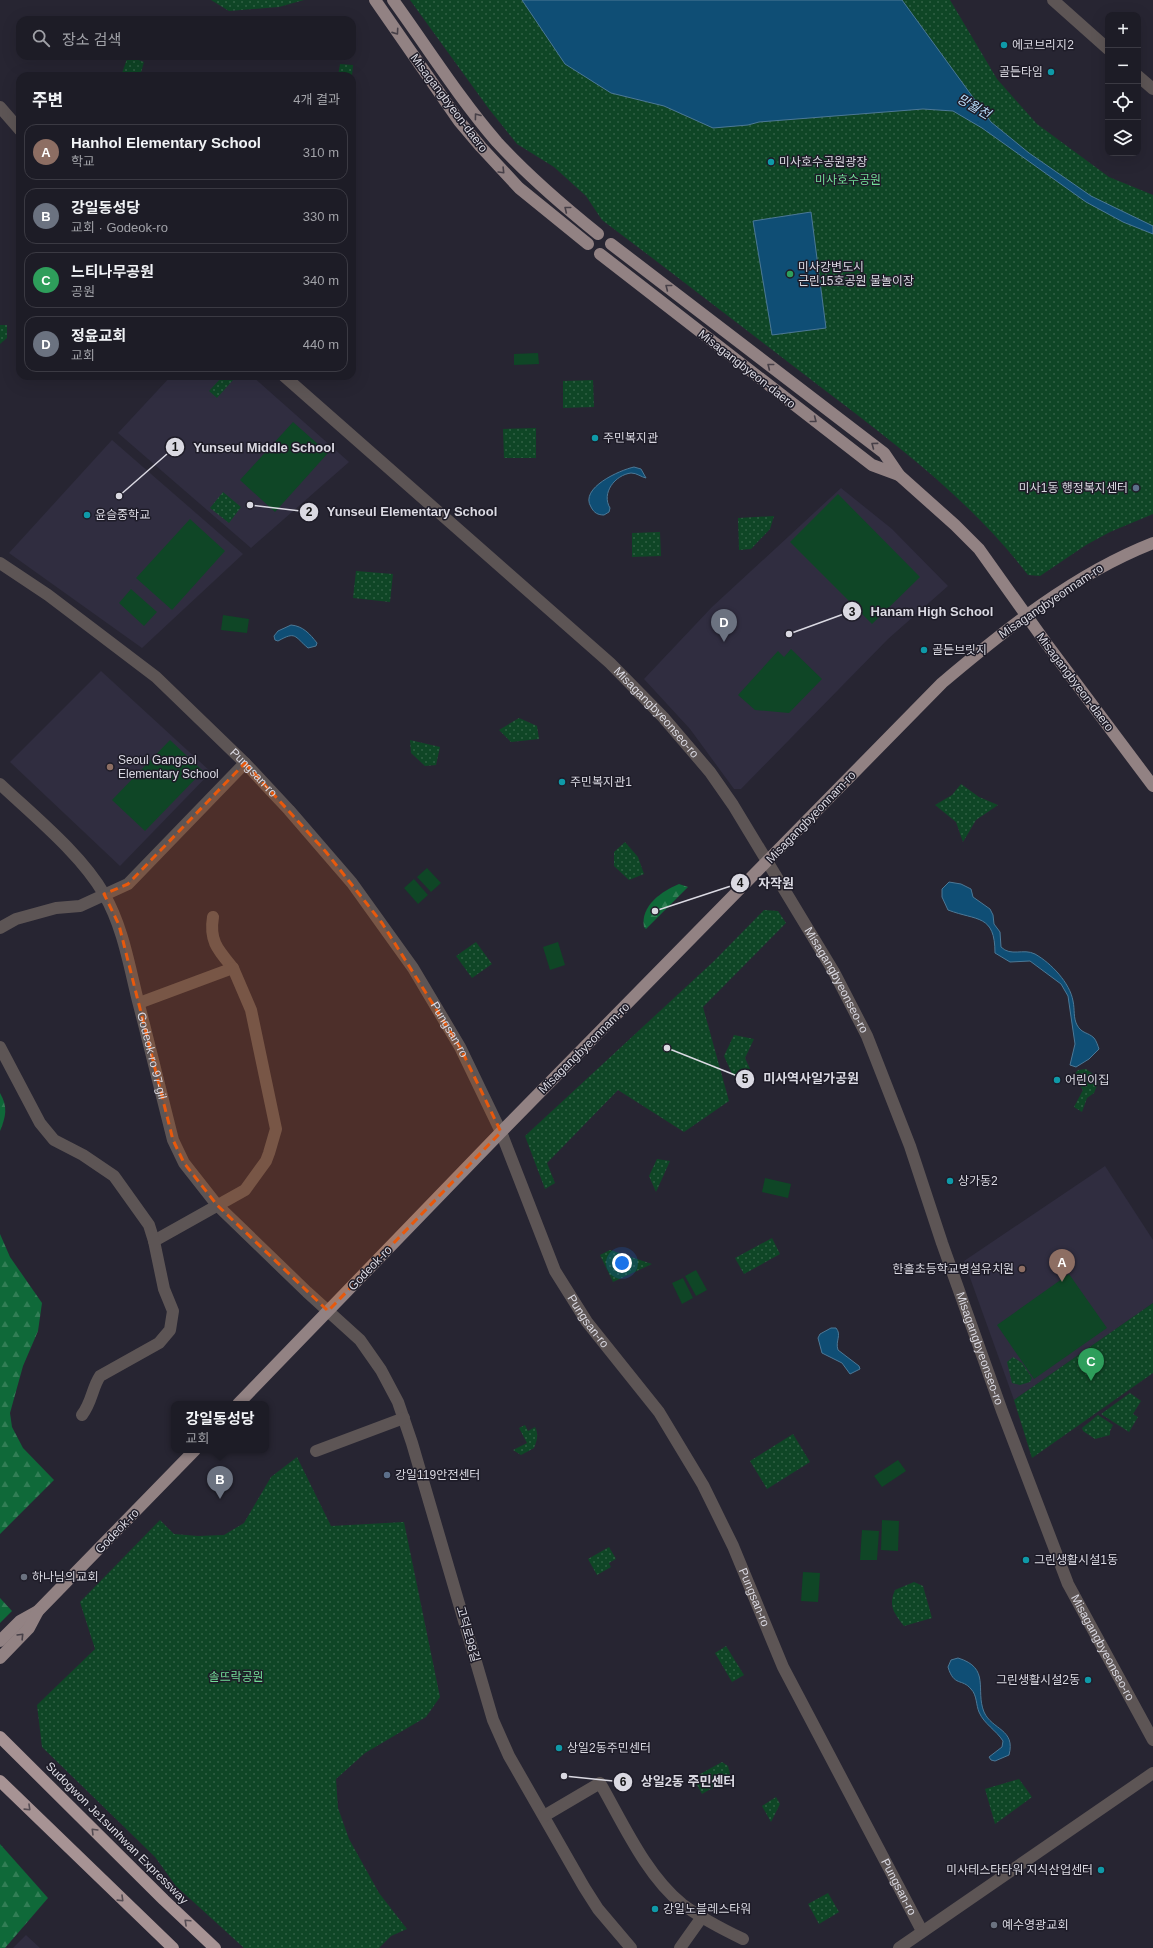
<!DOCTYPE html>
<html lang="ko">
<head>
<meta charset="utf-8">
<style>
  body { margin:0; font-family:Helvetica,"Noto Sans KR",sans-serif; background:#2a2932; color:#f1f3f6 }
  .controls { position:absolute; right:12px; top:12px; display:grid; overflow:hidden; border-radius:8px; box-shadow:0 4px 16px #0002 }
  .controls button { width:36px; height:36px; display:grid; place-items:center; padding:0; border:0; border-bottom:1px solid #3b3a43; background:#1d1c26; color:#f1f3f6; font:20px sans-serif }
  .you { position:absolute; left:622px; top:1263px; width:14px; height:14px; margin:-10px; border:3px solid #fff; border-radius:50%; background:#1a73e8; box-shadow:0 0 0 6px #1a73e833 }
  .badge { display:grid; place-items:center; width:26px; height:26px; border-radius:50%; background:#f49e86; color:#fff; font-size:13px; font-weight:700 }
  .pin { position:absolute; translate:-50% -33px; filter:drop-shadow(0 1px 2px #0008) }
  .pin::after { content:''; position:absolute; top:21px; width:14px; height:12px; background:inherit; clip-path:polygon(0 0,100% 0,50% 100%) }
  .popup { position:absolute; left:171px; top:1401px; width:98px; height:52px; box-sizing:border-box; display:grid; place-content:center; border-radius:8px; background:#1d1c26; filter:drop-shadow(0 1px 3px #0005); font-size:13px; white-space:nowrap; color:#a0a1a7 }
  .popup b { font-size:15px; color:#f1f3f6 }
  .popup::after { content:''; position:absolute; left:50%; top:100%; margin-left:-8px; border:8px solid transparent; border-top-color:#1d1c26 }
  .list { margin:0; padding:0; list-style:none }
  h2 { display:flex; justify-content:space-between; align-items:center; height:52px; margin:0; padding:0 16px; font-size:17px }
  h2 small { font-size:13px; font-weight:400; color:#a0a1a7 }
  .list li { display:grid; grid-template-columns:26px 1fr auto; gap:12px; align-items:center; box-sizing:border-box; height:56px; margin:0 8px 8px; padding:0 8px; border:1px solid #3b3a43; border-radius:12px }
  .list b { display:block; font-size:15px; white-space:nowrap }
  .list p { margin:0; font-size:13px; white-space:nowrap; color:#a0a1a7 }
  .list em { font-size:13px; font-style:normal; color:#a0a1a7 }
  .icon { flex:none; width:22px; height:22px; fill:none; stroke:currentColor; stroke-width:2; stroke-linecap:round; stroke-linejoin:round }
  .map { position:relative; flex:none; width:1153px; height:1948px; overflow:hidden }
  .search { position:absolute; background:#1d1c26; box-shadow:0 4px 16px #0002; left:16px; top:16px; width:340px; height:44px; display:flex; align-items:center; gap:10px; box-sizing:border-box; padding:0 14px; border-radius:12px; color:#a0a1a7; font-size:15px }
  .panel { position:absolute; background:#1d1c26; box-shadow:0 4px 16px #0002; left:16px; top:72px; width:340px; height:308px; border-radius:12px }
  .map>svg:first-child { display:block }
  .built { fill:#302d40 }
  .grass { fill:#0f4626 }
  .forest { fill:url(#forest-firs) }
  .park { fill:url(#park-dots) }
  .water { fill:#0f4e75; stroke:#4c7896 }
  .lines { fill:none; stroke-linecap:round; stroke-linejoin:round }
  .minor { stroke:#5d5555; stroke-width:12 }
  .major { stroke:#928283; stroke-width:12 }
  .highway { stroke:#a79394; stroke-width:12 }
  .oneway { stroke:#474048 }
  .oneway2 { stroke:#554c53 }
  .marked { fill:#e8590c; fill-opacity:0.2; stroke:#e8590c; stroke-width:3; stroke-dasharray:8 5; stroke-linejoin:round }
  .culture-dot { fill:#0f9aa8; stroke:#1e1c28; stroke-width:1.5 }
  .leisure-dot { fill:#2e9e5b; stroke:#1e1c28; stroke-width:1.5 }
  .service-dot { fill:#5c6f8a; stroke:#1e1c28; stroke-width:1.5 }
  .education-dot { fill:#8d6e63; stroke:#1e1c28; stroke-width:1.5 }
  .worship-dot { fill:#6b7280; stroke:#1e1c28; stroke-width:1.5 }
  .labels { text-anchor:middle; stroke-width:3; stroke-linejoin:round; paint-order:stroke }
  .poi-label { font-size:12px; fill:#dad9e2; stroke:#1e1c28; text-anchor:start }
  .street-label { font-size:12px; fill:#dad9e2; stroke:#1e1c28 }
  .park-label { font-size:12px; fill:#72dd97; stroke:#1e1c28 }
  .water-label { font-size:13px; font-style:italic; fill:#badffd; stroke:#1e1c28 }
  .leader { fill:none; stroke:#dad9e2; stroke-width:1.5 }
  .callout-dot { fill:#dad9e2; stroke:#1e1c28; stroke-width:1.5 }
  .mark-label { font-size:12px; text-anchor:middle; font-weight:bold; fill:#111 }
  .callout-label { font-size:13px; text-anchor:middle; font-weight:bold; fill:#dad9e2; stroke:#1e1c28; stroke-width:3; stroke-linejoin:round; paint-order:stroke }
</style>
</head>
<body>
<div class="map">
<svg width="1153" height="1948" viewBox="0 0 1153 1948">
  <defs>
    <pattern id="forest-firs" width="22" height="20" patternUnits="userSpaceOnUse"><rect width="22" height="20" fill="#0f6939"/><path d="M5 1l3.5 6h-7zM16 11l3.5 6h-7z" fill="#317e55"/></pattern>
    <pattern id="park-dots" width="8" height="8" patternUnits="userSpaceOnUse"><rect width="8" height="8" fill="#0f4626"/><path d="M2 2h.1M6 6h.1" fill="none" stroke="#316045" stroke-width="1.8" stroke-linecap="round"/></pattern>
  </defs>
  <rect width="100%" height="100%" fill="#272532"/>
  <g class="built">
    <path d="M171 376H252L349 462 251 548 118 433Z"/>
    <path d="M112 440 243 554 142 648 9 553Z"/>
    <path d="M841 488 892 529 948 586 888 639 741 789H734L690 729 644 679 712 607Z"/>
    <path d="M101 671 211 772 120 866 10 762Z"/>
    <path d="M1105 1166 1153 1240V1303L1014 1400 964 1261Z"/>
    <path d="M26 1935 40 1948H13Z"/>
  </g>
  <g class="grass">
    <path d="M538 353 539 364 514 365V354Z"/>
    <path d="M293 422 328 453 275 512 240 480Z"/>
    <path d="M838 494 920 577 872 624 790 542Z"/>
    <path d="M190 519 225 551 172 610 136 578Z"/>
    <path d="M131 589 157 612 144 626 119 603Z"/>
    <path d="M223 615 249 619 247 633 221 630Z"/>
    <path d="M791 649 822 679 789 713 755 710 738 695 778 651 784 657Z"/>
    <path d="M170 740 203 771 145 831 112 800Z"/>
    <path d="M427 868 441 883 431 892 417 877Z"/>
    <path d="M414 879 428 895 418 904 404 888Z"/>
    <path d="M558 942 565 965 550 970 543 947Z"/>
    <path d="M765 1178 791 1184 788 1198 762 1192Z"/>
    <path d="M696 1270 707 1290 696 1296 685 1276Z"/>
    <path d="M1069 1274 1107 1328 1034 1379 997 1325Z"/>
    <path d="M683 1278 693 1298 682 1304 672 1283Z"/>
    <path d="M898 1460 906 1471 882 1487 874 1476Z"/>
    <path d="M882 1520 899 1521 898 1551 881 1550Z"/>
    <path d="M862 1530 879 1531 877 1560H860Z"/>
    <path d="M803 1572 820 1573 818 1602 801 1601Z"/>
  </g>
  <g class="forest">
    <path d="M679 884 688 887 646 929 644 927C640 906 662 891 679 884Z"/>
    <path d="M0 1093C8 1107 6 1116 0 1131Z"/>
    <path d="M0 1234 10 1257 42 1303 38 1331 23 1366 10 1413 12 1427 23 1448 54 1480 0 1534Z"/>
    <path d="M0 1598 12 1611 0 1623Z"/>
    <path d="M0 1844 48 1898 5 1948H0Z"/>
  </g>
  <g class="park">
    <path d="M211 0H304L279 7 229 11Z"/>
    <path d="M410 0H950L997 79 1037 124 1109 177 1153 195V514L1110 532 1086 545 1040 576 1028 575C969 498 894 443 818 385 746 330 674 274 602 220L586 196 554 167 517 144 489 109Z"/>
    <path d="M128 56 144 62 140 76H121Z"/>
    <path d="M340 64 353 65 352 76H338Z"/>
    <path d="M0 325H7V338L0 344Z"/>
    <path d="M223 376H228L233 380 217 398 209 391Z"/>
    <path d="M593 380 594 407 563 408V381Z"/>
    <path d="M536 428V458H504L503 429Z"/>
    <path d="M223 492 241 507 229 523 210 508Z"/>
    <path d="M774 516 770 529 751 549 739 550 738 518Z"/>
    <path d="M660 532 661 556 632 557V533Z"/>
    <path d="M356 571 393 574 390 602 353 598Z"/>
    <path d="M519 718 537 726 539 739 511 742 499 730Z"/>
    <path d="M410 740 440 747 436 765 425 766 411 753Z"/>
    <path d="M961 784 979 797 998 805 976 820 963 842 956 822 935 805 952 795Z"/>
    <path d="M625 842 638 857 644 874 629 880 614 866V852Z"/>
    <path d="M764 910 778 911 786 923 703 1007 729 1101 684 1132 618 1090 547 1163 555 1183 545 1189 525 1136 714 961Z"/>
    <path d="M476 942 492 964 472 978 456 956Z"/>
    <path d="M734 1035 754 1039 745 1058 750 1069 733 1076 724 1056Z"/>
    <path d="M1086 1069 1093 1074 1098 1083 1094 1093 1087 1098 1082 1112 1074 1107 1083 1090 1073 1076 1078 1070Z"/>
    <path d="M657 1159 670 1161 656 1192 649 1176Z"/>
    <path d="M772 1238 780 1254 744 1274 735 1258Z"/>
    <path d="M610 1250 652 1264 613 1282 600 1255Z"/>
    <path d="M1153 1303V1373L1032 1458 1014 1400Z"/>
    <path d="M1013 1357 1022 1363 1032 1378 1030 1382 1020 1385 1012 1383 1007 1362Z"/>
    <path d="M1130 1393 1141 1401 1133 1414 1138 1417 1129 1432 1101 1414Z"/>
    <path d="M1098 1415 1113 1425 1110 1431V1435L1095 1439 1083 1431 1082 1428Z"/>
    <path d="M525 1425 528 1431 535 1427C539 1435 537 1440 534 1448L521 1455 513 1450 527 1443 519 1428Z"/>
    <path d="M793 1434 810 1462 767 1489 750 1461Z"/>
    <path d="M297 1457 331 1526 404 1522 440 1697 426 1717 365 1753 336 1779 338 1808 349 1839 379 1893 407 1929 391 1936 379 1948H244L176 1886 155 1857 42 1747 37 1705 95 1649 80 1602 160 1520 174 1534 198 1536 224 1535 244 1523 271 1477Z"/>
    <path d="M609 1547 616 1559 609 1563 611 1567 597 1575 588 1559Z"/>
    <path d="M914 1582 923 1586 932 1618 904 1626C894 1613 888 1606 895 1590Z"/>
    <path d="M726 1646 744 1675 732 1682 715 1653Z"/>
    <path d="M722 1762 728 1766 730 1774 726 1780 702 1794 693 1778Z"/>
    <path d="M1019 1779 1032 1797 995 1824 985 1789Z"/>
    <path d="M776 1797 780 1804 771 1822 762 1806Z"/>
    <path d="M828 1893 839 1912 819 1924 808 1904Z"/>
  </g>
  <g class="water">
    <path d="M522 0H902L991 122 1029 153 1091 196 1153 226V234L1123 222 1086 202 982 128 953 111 923 109 759 122 748 125 713 128 664 106 611 93 565 64Z"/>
    <path d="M811 212 826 328 772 335 753 221Z"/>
    <path d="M634 467 641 469 646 478C641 477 637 473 631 473 615 475 601 493 610 508L609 512 604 515C598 515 594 513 591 507 579 488 620 470 634 467Z"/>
    <path d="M291 625C303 626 310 634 317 643L316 646 308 648C294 636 296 631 278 641L275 640 274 636 278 631Z"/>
    <path d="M949 882 961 884 971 889 973 897 990 909 993 915 994 924 1000 932 1001 947C1011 957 1023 948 1035 954 1051 963 1070 983 1073 1001 1075 1010 1073 1017 1077 1025 1082 1034 1088 1032 1094 1038 1096 1040 1098 1046 1099 1049L1089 1059 1076 1067 1070 1065 1075 1044 1068 996 1061 984 1030 961 1010 962 995 953C995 914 977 921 948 910L942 897V889Z"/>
    <path d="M831 1328H836C842 1335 835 1341 838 1350L859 1366 860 1369 850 1374 842 1363 822 1353 818 1338 820 1334Z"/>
    <path d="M958 1658C991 1668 975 1690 984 1712 992 1730 1016 1729 1009 1755L995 1761 991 1760 989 1757 1002 1747 1003 1741C996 1730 984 1724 979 1712 976 1705 977 1695 971 1689 962 1678 954 1687 948 1667L951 1660Z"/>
  </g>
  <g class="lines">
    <g class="minor">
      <path d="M1053 0 1108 49"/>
      <path d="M1138 76 1153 89"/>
      <path d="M0 107 20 130"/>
      <path id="s1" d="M284 376 610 663 663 717 710 772 733 805 834 972 867 1036 910 1146 942 1243 1002 1411 1068 1584 1153 1740"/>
      <path id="s2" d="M0 563 48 595 156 677 245 763 289 810 352 883 413 968 460 1047 501 1132 555 1271 587 1322 659 1412 703 1485 733 1546 783 1667 922 1931"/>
      <path id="s3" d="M0 784C34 816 81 854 104 894 123 927 129 965 138 1001 150 1047 161 1093 173 1140L184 1163 217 1205 307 1292 360 1340 381 1370 398 1402 412 1443 493 1720 509 1756 584 1887 598 1909 631 1948"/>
      <path d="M213 917C209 941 218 950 233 968"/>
      <path d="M0 928 16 919 56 908 80 906 128 884 245 763"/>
      <path d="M139 1003 233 968 251 1010 276 1129 269 1153 266 1161 245 1190 154 1241"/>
      <path d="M0 1047 40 1123 54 1140 83 1155 114 1176 149 1225 154 1241 164 1289 173 1311 170 1330 159 1343 100 1376C92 1388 92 1402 82 1415"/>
      <path d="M316 1451 404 1418"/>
      <path d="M544 1816 600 1783C623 1823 646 1875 682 1904 701 1918 722 1929 743 1939"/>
      <path d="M680 1948 702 1917"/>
      <path d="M899 1948 1153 1773"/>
    </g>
    <g class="major">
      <path d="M375 0 459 121 481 147 519 188 588 244"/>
      <path d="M393 0C427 47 459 98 497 142 528 176 562 205 598 234"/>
      <path d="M611 244 884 453 899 475 955 525 979 549 1046 643 1153 786"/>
      <path d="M600 254 872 465 899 475"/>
      <path d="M238 1404 501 1132 942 683C1006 629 1074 574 1153 543"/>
      <path d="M0 1641 20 1621 38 1611 195 1450"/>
      <path d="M0 1658 29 1628 38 1611"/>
    </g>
    <g class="highway">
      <path d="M0 1737 164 1900 215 1948"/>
      <path d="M0 1781 173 1948"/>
    </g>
  </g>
  <defs><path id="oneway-chevron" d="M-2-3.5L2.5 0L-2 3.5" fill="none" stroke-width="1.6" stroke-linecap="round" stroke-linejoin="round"/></defs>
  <g class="oneway">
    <use href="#oneway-chevron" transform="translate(396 32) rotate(55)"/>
    <use href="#oneway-chevron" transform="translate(477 116) rotate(-127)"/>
    <use href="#oneway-chevron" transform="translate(502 171) rotate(46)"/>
    <use href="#oneway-chevron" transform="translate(567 209) rotate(-141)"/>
    <use href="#oneway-chevron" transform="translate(668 287) rotate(-142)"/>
    <use href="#oneway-chevron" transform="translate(770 366) rotate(-142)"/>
    <use href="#oneway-chevron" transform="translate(814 420) rotate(38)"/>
    <use href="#oneway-chevron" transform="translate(874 445) rotate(-143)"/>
    <use href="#oneway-chevron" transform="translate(21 1636) rotate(-46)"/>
  </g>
  <g class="oneway2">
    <use href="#oneway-chevron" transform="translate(28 1808) rotate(44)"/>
    <use href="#oneway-chevron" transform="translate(94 1831) rotate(-135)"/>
    <use href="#oneway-chevron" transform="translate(121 1899) rotate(44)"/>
    <use href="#oneway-chevron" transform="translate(187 1922) rotate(-137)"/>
  </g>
  <path class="marked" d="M245 763 326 852 382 923 460 1047 501 1132 328 1311 217 1205 184 1163 173 1140 119 925 104 894 128 884Z"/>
  <g class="culture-dot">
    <circle cx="1004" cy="45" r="4"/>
    <circle cx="1051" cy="72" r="4"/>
    <circle cx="771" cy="162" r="4"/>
    <circle cx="595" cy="438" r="4"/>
    <circle cx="87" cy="515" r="4"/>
    <circle cx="924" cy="650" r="4"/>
    <circle cx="562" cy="782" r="4"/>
    <circle cx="1057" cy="1080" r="4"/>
    <circle cx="950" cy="1181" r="4"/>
    <circle cx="1026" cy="1560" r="4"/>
    <circle cx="1088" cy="1680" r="4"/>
    <circle cx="559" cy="1748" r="4"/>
    <circle cx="1101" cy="1870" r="4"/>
    <circle cx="655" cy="1909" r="4"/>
  </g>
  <circle class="leisure-dot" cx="790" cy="274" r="4"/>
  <g class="service-dot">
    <circle cx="1136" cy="488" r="4"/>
    <circle cx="387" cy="1475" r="4"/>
  </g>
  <g class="education-dot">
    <circle cx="110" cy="767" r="4"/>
    <circle cx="1022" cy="1269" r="4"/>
  </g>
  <g class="worship-dot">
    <circle cx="24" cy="1577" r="4"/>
    <circle cx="994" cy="1925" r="4"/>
  </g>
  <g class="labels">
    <g class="poi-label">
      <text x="1012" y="49">에코브리지2</text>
      <text x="1043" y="76" text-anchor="end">골든타임</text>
      <text x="779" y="166">미사호수공원광장</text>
      <text x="798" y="271">미사강변도시<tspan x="798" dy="14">근린15호공원 물놀이장</tspan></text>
      <text x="603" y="442">주민복지관</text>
      <text x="1128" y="492" text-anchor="end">미사1동 행정복지센터</text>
      <text x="95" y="519">윤슬중학교</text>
      <text x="932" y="654">골든브릿지</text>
      <text x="118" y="764">Seoul Gangsol<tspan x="118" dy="14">Elementary School</tspan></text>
      <text x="570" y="786">주민복지관1</text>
      <text x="1065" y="1084">어린이집</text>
      <text x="958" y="1185">상가동2</text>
      <text x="1014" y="1273" text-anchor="end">한홀초등학교병설유치원</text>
      <text x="395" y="1479">강일119안전센터</text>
      <text x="1034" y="1564">그린생활시설1동</text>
      <text x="32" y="1581">하나님의교회</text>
      <text x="1080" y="1684" text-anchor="end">그린생활시설2동</text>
      <text x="567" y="1752">상일2동주민센터</text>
      <text x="1093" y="1874" text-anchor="end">미사테스타타워 지식산업센터</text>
      <text x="663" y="1913">강일노블레스타워</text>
      <text x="1002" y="1929">예수영광교회</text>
    </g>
    <g class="street-label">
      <text transform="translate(449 103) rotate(53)" y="4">Misagangbyeon-daero</text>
      <text transform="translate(747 369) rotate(38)" y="4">Misagangbyeon-daero</text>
      <text transform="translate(1051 601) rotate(-34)" y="4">Misagangbyeonnam-ro</text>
      <text transform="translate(1075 682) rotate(53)" y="4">Misagangbyeon-daero</text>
      <text dy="4" stroke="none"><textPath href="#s1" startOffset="502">Misagangbyeonseo-ro</textPath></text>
      <text dy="4" stroke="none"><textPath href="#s2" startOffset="330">Pungsan-ro</textPath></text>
      <text transform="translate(811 817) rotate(-46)" y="4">Misagangbyeonnam-ro</text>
      <text dy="4" stroke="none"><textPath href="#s1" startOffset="826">Misagangbyeonseo-ro</textPath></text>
      <text dy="4" stroke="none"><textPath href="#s2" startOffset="654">Pungsan-ro</textPath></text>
      <text transform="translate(584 1048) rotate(-45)" y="4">Misagangbyeonnam-ro</text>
      <text dy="4" stroke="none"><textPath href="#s3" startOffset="321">Godeok-ro 97-gil</textPath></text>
      <text transform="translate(370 1268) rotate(-46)" y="4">Godeok-ro</text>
      <text dy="4" stroke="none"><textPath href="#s2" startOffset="978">Pungsan-ro</textPath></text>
      <text dy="4" stroke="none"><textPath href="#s1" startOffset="1222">Misagangbyeonseo-ro</textPath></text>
      <text transform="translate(117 1531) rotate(-46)" y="4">Godeok-ro</text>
      <text dy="4" stroke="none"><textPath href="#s2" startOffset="1302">Pungsan-ro</textPath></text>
      <text transform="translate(468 1634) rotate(74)" y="4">고덕로98길</text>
      <text dy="4" stroke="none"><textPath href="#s1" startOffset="1546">Misagangbyeonseo-ro</textPath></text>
      <text transform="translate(117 1833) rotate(45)" y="4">Sudogwon Je1sunhwan Expressway</text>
      <text dy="4" stroke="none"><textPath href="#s2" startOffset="1626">Pungsan-ro</textPath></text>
    </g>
    <g class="park-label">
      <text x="848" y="184">미사호수공원</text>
      <text x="236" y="1681">솔뜨락공원</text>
    </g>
    <g class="water-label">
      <text transform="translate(974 106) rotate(30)" y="5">망월천</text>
    </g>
  </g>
  <path class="leader" d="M119 496L175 447M250 505L309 512M789 634L852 611M655 911L740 883M667 1048L745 1079M564 1776L623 1782"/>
  <g class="callout-dot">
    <circle cx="119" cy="496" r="4"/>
    <circle cx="250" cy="505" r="4"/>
    <circle cx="789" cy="634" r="4"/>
    <circle cx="655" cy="911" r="4"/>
    <circle cx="667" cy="1048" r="4"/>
    <circle cx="564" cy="1776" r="4"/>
    <circle cx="175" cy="447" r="10"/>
    <circle cx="309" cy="512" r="10"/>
    <circle cx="852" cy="611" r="10"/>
    <circle cx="740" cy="883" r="10"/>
    <circle cx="745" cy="1079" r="10"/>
    <circle cx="623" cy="1782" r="10"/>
  </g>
  <g class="mark-label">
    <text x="175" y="451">1</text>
    <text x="309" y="516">2</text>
    <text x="852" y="616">3</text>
    <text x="740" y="887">4</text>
    <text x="745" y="1083">5</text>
    <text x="623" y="1786">6</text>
  </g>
  <g class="callout-label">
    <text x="264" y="452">Yunseul Middle School</text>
    <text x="412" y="516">Yunseul Elementary School</text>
    <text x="932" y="616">Hanam High School</text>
    <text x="776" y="888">자작원</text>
    <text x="811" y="1083">미사역사일가공원</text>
    <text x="688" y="1786">상일2동 주민센터</text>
  </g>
</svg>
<div class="controls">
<button>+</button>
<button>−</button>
<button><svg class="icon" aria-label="locate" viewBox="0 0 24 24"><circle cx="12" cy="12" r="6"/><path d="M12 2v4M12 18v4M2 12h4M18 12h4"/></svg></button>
<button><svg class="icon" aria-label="layers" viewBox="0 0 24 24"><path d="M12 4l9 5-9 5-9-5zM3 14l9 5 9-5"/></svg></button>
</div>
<div class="you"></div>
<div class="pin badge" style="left:1062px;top:1282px;background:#8d6e63">A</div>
<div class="pin badge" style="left:220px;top:1499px;background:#6b7280">B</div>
<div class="popup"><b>강일동성당</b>교회</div>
<div class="pin badge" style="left:1091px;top:1381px;background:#2e9e5b">C</div>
<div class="pin badge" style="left:724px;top:642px;background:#6b7280">D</div>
<div class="search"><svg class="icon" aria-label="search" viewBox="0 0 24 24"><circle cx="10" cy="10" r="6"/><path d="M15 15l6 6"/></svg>장소 검색</div>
<section class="panel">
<h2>주변<small>4개 결과</small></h2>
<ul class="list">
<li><span class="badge" style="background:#8d6e63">A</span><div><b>Hanhol Elementary School</b><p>학교</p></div><em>310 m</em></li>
<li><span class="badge" style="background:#6b7280">B</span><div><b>강일동성당</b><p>교회 · Godeok-ro</p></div><em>330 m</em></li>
<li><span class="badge" style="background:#2e9e5b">C</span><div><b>느티나무공원</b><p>공원</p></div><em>340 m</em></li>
<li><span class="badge" style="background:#6b7280">D</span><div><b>정윤교회</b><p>교회</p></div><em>440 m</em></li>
</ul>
</section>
</div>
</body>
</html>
